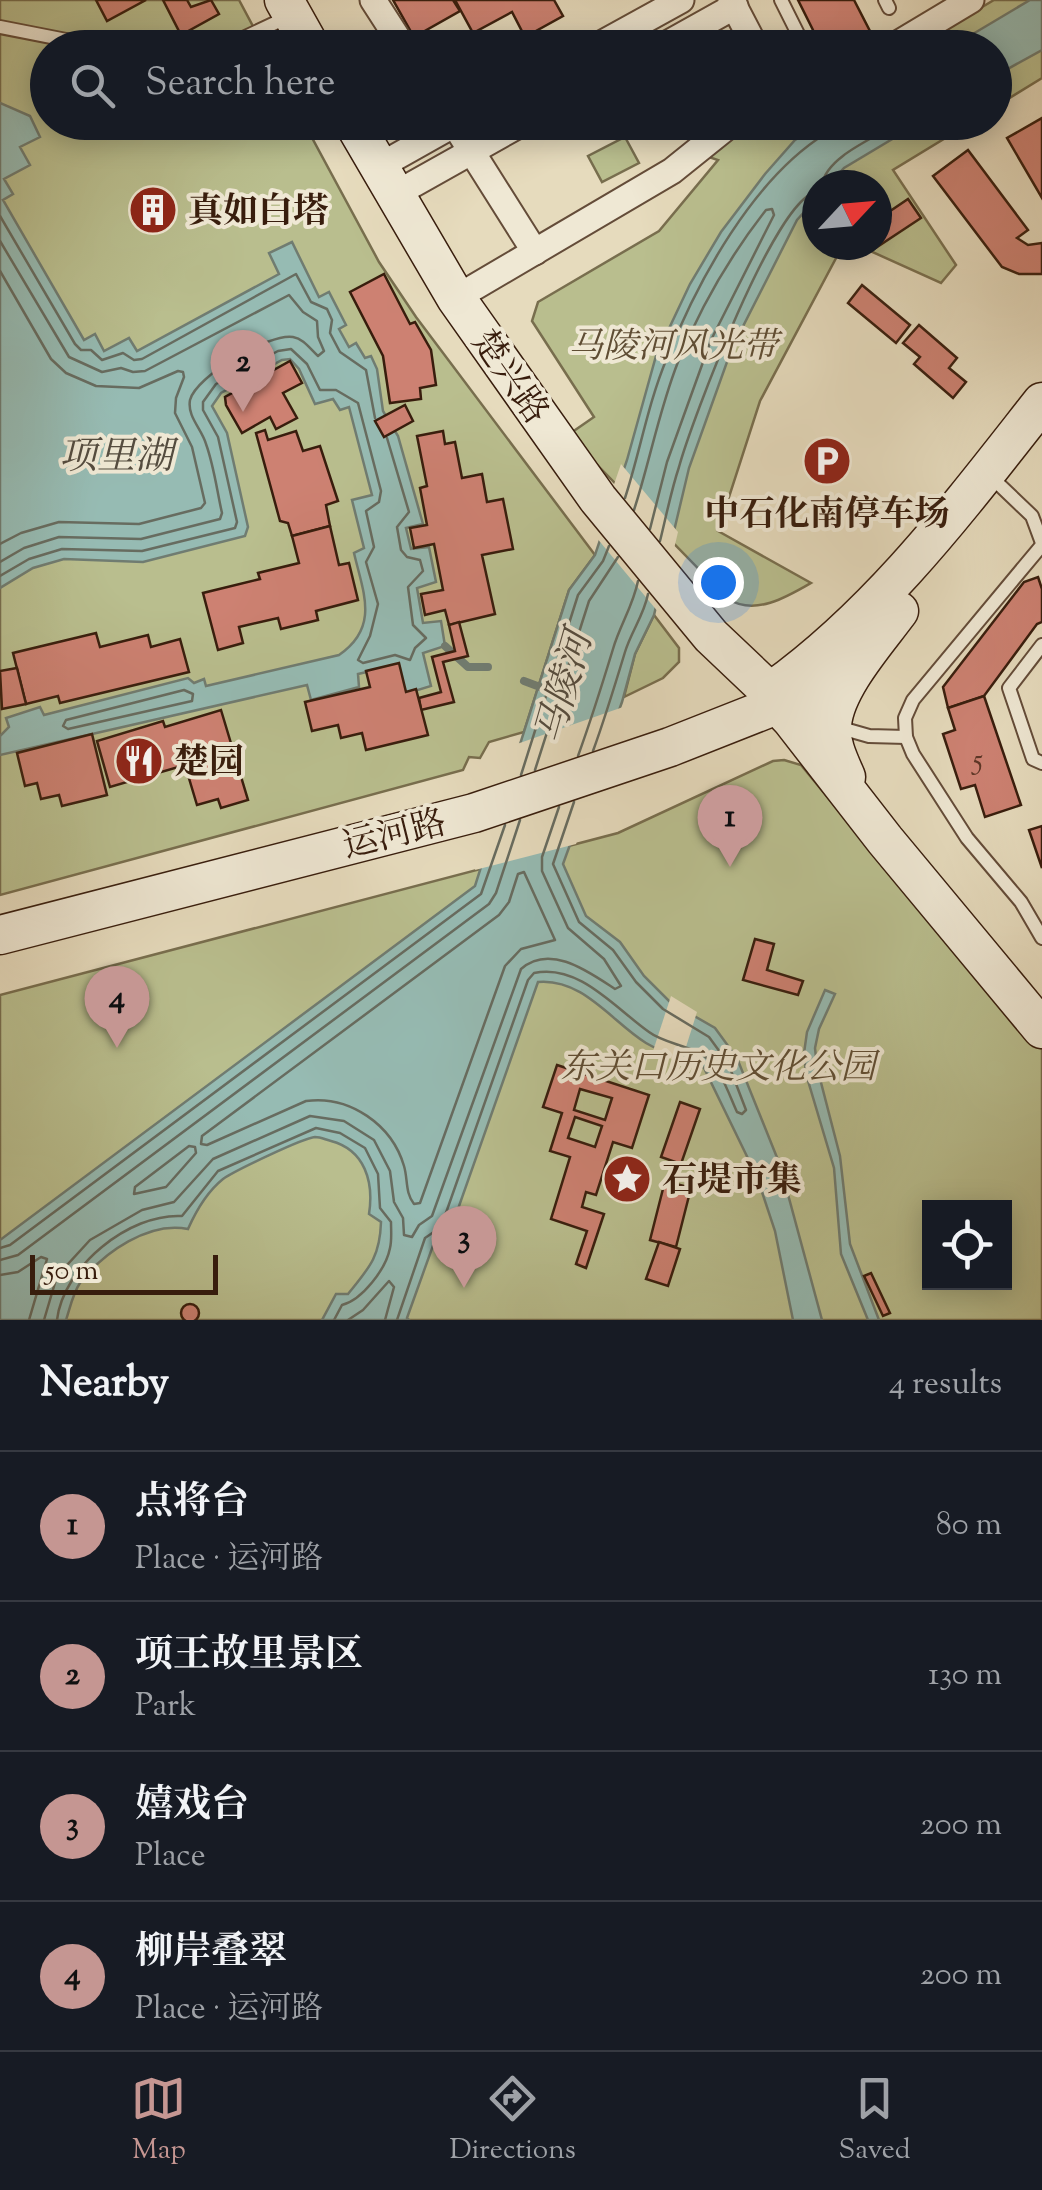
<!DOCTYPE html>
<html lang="en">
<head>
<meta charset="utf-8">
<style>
  body { margin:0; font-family:"Sorts Mill Goudy","Noto Serif SC",serif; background:#20242c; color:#f1f3f6 }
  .controls { position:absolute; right:30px; bottom:30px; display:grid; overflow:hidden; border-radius:0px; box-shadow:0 5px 25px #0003 }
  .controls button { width:90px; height:90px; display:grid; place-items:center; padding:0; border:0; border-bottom:2px solid #363941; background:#171b24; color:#f1f3f6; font:50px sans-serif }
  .compass { position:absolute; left:802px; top:170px; width:90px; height:90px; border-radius:50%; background:#171b24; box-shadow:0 5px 25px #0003; rotate:64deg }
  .scale { position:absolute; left:30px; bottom:25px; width:188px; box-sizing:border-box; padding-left:10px; border:5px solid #381d0d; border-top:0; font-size:28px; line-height:35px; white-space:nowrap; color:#381d0d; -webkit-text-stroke:8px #efe8d4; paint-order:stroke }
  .you { position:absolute; left:718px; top:582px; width:35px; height:35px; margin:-25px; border:8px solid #fff; border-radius:50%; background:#1a73e8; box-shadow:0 0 0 15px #1a73e833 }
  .badge { display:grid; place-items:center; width:65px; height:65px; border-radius:50%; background:#c59692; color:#111; font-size:32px; font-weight:700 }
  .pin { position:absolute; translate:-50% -82px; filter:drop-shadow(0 2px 5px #0008) }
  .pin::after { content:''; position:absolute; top:52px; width:35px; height:30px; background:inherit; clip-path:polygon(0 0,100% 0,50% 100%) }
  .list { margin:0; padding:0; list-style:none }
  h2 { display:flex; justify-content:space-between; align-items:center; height:130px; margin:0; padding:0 40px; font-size:42px }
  h2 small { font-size:32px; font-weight:400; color:#9ea1a6 }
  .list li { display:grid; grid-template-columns:65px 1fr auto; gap:30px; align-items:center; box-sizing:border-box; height:150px; padding:0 40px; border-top:2px solid #363941 }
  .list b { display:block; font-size:38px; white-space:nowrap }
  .list p { margin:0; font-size:32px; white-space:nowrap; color:#9ea1a6 }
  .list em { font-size:32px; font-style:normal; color:#9ea1a6 }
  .icon { flex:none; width:55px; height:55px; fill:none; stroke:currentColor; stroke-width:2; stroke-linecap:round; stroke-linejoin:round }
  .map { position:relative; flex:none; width:1042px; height:1320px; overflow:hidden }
  .search { position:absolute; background:#171b24; box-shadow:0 5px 25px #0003; left:30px; right:30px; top:30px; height:110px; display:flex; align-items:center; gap:25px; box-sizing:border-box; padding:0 35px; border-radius:55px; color:#9ea1a6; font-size:38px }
  .sheet { height:730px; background:#171b24 }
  nav { display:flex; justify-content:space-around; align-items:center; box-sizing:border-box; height:140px; border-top:2px solid #363941; background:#171b24; font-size:28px; color:#9ea1a6 }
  nav a { display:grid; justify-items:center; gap:5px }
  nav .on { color:#c59692 }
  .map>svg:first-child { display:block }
  .green { fill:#b9be8e; stroke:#786e4e; stroke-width:2.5; fill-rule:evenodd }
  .water { fill:#96bbb3; stroke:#707c71; stroke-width:2.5 }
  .pier { fill:#e6dbbd }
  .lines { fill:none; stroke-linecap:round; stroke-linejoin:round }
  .shore { stroke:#676c60; stroke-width:2.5 }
  .stream { stroke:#707c71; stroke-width:8 }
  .building { fill:#cd8172; stroke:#381d0d; stroke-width:2.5; fill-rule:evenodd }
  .lane-casing { stroke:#644c39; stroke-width:16 }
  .street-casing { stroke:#644c39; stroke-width:29 }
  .secondary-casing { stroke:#381d0d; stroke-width:41 }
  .lane { stroke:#efe8d4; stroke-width:12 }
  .street { stroke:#efe8d4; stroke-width:25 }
  .secondary { stroke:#efe8d4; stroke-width:38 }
  .labels { text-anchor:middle; stroke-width:8; stroke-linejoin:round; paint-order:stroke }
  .number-label { font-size:30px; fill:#5d3626 }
  .poi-label { font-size:35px; font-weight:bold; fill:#381d0d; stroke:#efe8d4; text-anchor:start }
  .park-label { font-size:35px; font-style:italic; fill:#5f4d34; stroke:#efe8d4 }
  .street-label { font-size:35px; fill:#381d0d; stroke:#efe8d4 }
  .water-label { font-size:38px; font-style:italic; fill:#544c3f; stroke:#efe8d4 }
</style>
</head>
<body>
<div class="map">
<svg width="1042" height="1320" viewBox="0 0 1042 1320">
  <rect width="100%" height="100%" fill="#e6dbbd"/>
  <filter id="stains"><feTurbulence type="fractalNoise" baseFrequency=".002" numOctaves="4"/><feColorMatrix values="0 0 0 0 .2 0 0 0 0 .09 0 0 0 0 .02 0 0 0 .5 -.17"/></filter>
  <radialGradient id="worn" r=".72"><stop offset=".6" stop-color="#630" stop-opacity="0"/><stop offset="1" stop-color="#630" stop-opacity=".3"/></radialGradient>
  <g class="green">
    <path d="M0 0H239L264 47 48 48V122L304 123 379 262 416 317 595 555 569 590 524 732 489 742 480 758 469 757 463 770 0 895Z"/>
    <path d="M994 0H1042V78L995 107 994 48H913Z"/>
    <path d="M748 123H970L893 170 956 265 941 283 857 245H877V185H817V245H843L760 401 718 531 811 583C787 597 755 616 728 599L568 435 594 417 532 321 538 302 659 231 718 160 706 156Z"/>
    <path d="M625 137 639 163 602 182 588 156Z"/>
    <path d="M654 615 679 648V662L663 678 624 697 635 654Z"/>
    <path d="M784 760 801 765 909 896 1018 1016 1042 1049V1320H0V995L618 833 773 761ZM930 1208H1004V1282H930Z"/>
  </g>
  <g class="water">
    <path d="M1030 0H1042V50L995 76 994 48 951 47Z"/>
    <path d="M0 103 30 116 40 137 20 147 30 165 4 179 13 194 3 200 84 340 95 334 104 351 129 338 137 351 279 274 269 253 292 242 319 297 329 292 346 325 339 329 349 347 356 343 365 358 371 356 377 369 383 411 398 436 423 524 406 528 411 549 429 547 436 582 417 588 423 623 441 621 445 646 423 653 431 686 405 694 397 665 358 674 359 687 311 700 307 685 0 755V736L9 727 6 718 40 707 44 715 188 678 194 683 204 679 206 686 339 655C380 627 363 592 354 553L364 548 352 500 372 495 349 407 340 410 333 399 315 404 299 369 290 359 282 360 221 393 212 406 227 433 248 527 245 536 143 562 64 559 33 568 0 588Z"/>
    <path d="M826 123H919L844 168 829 185H817V198L797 220 732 348 689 468 654 615 635 654 622 702 563 864 586 916 620 942 644 976 670 1002 715 1028 737 1058 780 1165 822 1320H793L775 1231 757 1177 704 1068C685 1060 663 1053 646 1043 612 1022 583 978 538 982L446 1243 435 1240 407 1318 409 1320H322L336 1294H348C369 1268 380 1257 381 1222L369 1214C374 1182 365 1150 331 1141 326 1140 321 1137 315 1137 303 1138 234 1171 223 1179 208 1191 196 1211 188 1229 149 1221 104 1252 80 1283 73 1293 70 1308 66 1320H0V1240L475 886 569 590 595 555 627 460 656 356 690 284 721 232 765 174 795 140Z"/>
    <path d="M825 990 835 994 819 1029 815 1048 817 1067 840 1156 850 1244 879 1320H868L841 1254 834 1168 806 1074 804 1053 807 1032Z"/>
  </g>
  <g class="pier">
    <path d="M621 464 678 532 659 613 596 537Z"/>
    <path d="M626 706 576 844 475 870 514 745Z"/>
    <path d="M671 996 697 1012 681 1063 653 1051Z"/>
  </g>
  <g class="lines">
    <g class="shore">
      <path d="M822 185C826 156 877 137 900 122"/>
      <path d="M0 216 75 344 81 350H91L102 360 123 353 134 360 142 359 296 274 311 302 327 309 332 320 330 333 340 352 366 370 375 418"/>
      <path d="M0 241 69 357 102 372 121 368 133 372 145 371 289 295 303 312 317 321 318 337 324 351 318 356C310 349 304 339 293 337 269 333 196 376 190 400 187 417 202 429 206 444 214 466 217 491 222 513L220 519 141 539 59 537 24 548 0 562"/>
      <path d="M0 271 51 359 66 373 96 386 139 388 178 371 183 372 184 377 176 398 175 413 192 447 205 503 201 508 139 524 59 522 21 533 0 544"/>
      <path d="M625 498C640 452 648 403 667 358 698 280 753 179 825 134L828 122"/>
      <path d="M634 510C650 461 659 410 678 362 700 308 730 256 766 210L772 209 774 215 711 340 667 462 650 529"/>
      <path d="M660 541C666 517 671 491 679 467 691 423 776 196 817 192"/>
      <path d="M0 576 29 559 62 549 142 551 235 528 237 522 218 437 203 410V402L216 384 278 351 291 349 307 364 320 390H336L358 403 381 491 379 502 366 511 374 547 366 562 378 604 370 636 358 660 363 663 395 655 410 660 415 648 426 638 413 625 408 587 423 571 420 560 407 557 401 550 397 527 409 512 387 438"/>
      <path d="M184 690 193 694 192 701 68 729 63 726 66 720Z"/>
      <path d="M593 751C605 718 615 685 625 652 631 632 644 615 648 594"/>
      <path d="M578 756C591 720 602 685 613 649 620 625 633 606 638 581"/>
      <path d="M535 770 589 601 618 557"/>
      <path d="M521 775 578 595 603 561 609 546"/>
      <path d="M524 872 555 940 521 949 505 966 420 1203 414 1204C405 1193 408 1179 404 1166 392 1125 350 1095 306 1101L207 1145 201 1144 202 1136 499 915 509 902 518 874Z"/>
      <path d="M189 1146 195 1147 196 1153 166 1187 134 1194 135 1187Z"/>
      <path d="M0 1248 10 1245 481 894 505 825"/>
      <path d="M0 1260 18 1255 489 904 496 893 520 820"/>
      <path d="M0 1275 18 1272 41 1257 47 1259 29 1320"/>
      <path d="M44 1320 57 1276 90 1240 142 1210 174 1202 213 1159 310 1116 344 1121 374 1140 390 1171 394 1202 403 1218 404 1235 412 1237 419 1225 432 1216 521 969C550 943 589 972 615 989L621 986 604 959 568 928 542 871V857L559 807"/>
      <path d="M57 1320C63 1267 129 1213 182 1216L218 1171 316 1128 340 1133 365 1148 378 1174 380 1208 391 1222C391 1230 392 1240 390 1248 386 1269 362 1300 342 1305L334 1320"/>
      <path d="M348 1320 363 1310 389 1281 394 1287 385 1320"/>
      <path d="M397 1320 425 1238 441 1227 528 980 534 973C579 963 616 1009 649 1032 666 1045 698 1046 712 1063 723 1075 730 1097 737 1112L742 1114 746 1110 728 1063 709 1037 663 1009 636 982 613 950 579 922 553 864 574 802"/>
    </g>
    <g class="stream">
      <path d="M445 646 468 667H488"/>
      <path d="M524 681 548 690"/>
    </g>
  </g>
  <g class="building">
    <path d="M96 0H146L107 21Z"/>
    <path d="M163 0H187L191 7 211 0 219 14 181 35Z"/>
    <path d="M393 0H453L460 11 414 37Z"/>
    <path d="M455 0H554L563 16 525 37 512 12 473 33Z"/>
    <path d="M798 0H854L872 35 848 48H822Z"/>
    <path d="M1042 118V198L1007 138Z"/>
    <path d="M968 150 1028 230 1017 238 1028 245 1042 243V274H1019L1002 267 933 176Z"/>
    <circle cx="153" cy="209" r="14"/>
    <path d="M908 199 921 218 874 249 871 245H877V220Z"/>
    <path d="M384 274 410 324 415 322 431 350 436 385 420 388 421 399 390 403 383 356 350 292Z"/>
    <path d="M862 285 910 325 896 343 848 303Z"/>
    <path d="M919 325 957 358 949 368 966 382 953 398 914 364 920 357 903 343Z"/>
    <path d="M290 361 302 383 283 393 297 418 276 429 270 417 242 433 226 405 225 397Z"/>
    <path d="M405 405 413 421 384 437 375 421Z"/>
    <path d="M265 430 268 440 296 431 303 451 320 446 338 501 326 505 330 526 292 536 288 523 280 521 256 433Z"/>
    <path d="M443 431 445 444 455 442 462 478 482 474 487 502 503 499 513 549 482 555 495 614 449 625 445 610 425 615 421 594 443 590 434 544 414 548 410 528 427 525 420 488 427 486 417 436Z"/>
    <path d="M330 526 339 565 349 563 358 600 316 611 318 620 281 629 278 618 239 627 243 643 218 650 203 593 260 579 258 573 299 563 292 536Z"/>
    <path d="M1038 577 1042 589V622L1037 624 984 696 948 708 943 687 1024 582Z"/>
    <path d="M459 622 468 656 443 662 454 702 421 710 419 698 441 692 432 657 455 651 449 625Z"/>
    <path d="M96 633 100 647 148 635 151 647 180 639 189 672 60 703 58 696 26 704 13 653Z"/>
    <path d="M399 663 406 692 416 689 428 735 366 750 362 733 341 738 338 725 312 731 305 702 370 687 366 671Z"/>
    <path d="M17 668 26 704 2 709 0 671Z"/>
    <path d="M984 696 1021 805 985 817 975 785 961 789 943 734 955 730 948 708Z"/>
    <path d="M221 710 248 800 221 808 218 799 197 805 185 765 110 787 97 741 163 721 165 727Z"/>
    <path d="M92 734 107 795 62 806 59 795 41 799 37 783 25 786 17 753Z"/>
    <path d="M1042 826V868L1029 830Z"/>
    <path d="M755 939 774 944 767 970 803 981 798 995 743 980Z"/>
    <path d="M557 1065 649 1095 632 1148 613 1142 596 1195 586 1192 582 1207 604 1214 586 1268 576 1264 587 1231 551 1219 570 1157 550 1151 562 1113 543 1107ZM580 1089 612 1098 605 1120 574 1110ZM575 1117 602 1126 595 1147 568 1138Z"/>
    <path d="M680 1102 700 1109 681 1164 661 1157Z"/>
    <path d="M665 1181 691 1188 676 1247 650 1240Z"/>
    <path d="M659 1242 680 1249 668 1286 646 1279Z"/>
    <path d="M871 1273 890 1313 883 1316 864 1276Z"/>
    <circle cx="190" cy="1313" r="9"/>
  </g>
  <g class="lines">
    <g class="lane-casing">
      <g id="lane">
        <path d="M781 0 805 48"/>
        <path d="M885 0 889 8"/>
        <path d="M0 27 107 48"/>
        <path d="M222 48 290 16"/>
        <path d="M988 474 1032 516 1042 543"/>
        <path d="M1042 545 913 700 905 718 906 737 913 754 967 838 1021 902 1042 938"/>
        <path d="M1042 645 1009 688 1033 759 1042 763"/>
        <path d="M834 726 869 736 906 737"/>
      </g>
    </g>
    <g class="street-casing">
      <g id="street">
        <path d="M373 0 404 48"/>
        <path d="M731 0 756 48"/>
        <path d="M594 48 681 0"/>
        <path d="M660 48 735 6"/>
        <path d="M891 48 971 0"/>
        <path d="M453 122 535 252"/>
        <path d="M378 167 458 122"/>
        <path d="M394 195 524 122"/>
        <path d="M456 298 672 171 733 122"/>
      </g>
    </g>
    <g class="secondary-casing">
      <g id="secondary">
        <path d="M284 0 311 48"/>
        <path d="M353 122 456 298 598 499 711 636 770 692 885 840 1042 1029"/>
        <path d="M770 692C879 615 960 506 1042 402"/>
        <path d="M788 716 861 650"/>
        <path d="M846 777C839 761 830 743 832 725 835 687 877 641 899 611"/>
        <path d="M0 935 474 813 670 747 779 704"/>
      </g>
    </g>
    <use href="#lane" class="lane"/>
    <use href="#street" class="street"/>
    <use href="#secondary" class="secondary"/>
  </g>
  <defs>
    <g id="building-disc" transform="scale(2.5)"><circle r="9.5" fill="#8f2418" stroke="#efe8d4"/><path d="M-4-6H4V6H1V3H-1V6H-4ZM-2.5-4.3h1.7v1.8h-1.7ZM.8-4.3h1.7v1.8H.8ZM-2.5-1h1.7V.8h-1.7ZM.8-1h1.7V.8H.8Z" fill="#fff"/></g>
    <g id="parking-disc" transform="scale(2.5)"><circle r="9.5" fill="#8f2418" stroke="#efe8d4"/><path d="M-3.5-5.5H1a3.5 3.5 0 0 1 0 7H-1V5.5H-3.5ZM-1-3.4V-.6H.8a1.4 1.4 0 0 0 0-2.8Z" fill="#fff"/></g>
    <g id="restaurant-disc" transform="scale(2.5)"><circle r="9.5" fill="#8f2418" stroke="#efe8d4"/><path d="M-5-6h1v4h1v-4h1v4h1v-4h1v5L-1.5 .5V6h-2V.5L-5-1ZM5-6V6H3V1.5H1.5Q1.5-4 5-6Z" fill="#fff"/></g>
    <g id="sight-disc" transform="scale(2.5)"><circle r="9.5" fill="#8f2418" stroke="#efe8d4"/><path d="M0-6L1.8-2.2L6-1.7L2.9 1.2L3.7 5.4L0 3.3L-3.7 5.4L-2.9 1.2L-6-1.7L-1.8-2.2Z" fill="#fff"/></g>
  </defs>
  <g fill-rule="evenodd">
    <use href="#building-disc" x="153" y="210"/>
    <use href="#parking-disc" x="827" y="461"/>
    <use href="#restaurant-disc" x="139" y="761"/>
    <use href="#sight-disc" x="627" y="1179"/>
  </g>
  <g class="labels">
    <g class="number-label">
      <text x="978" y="769">5</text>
    </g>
    <g class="poi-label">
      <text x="188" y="222">真如白塔</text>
      <text x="827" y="525" text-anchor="middle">中石化南停车场</text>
      <text x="174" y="773">楚园</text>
      <text x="662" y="1191">石堤市集</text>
    </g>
    <g class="park-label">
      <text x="673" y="357">马陵河风光带</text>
      <text x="718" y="1078">东关口历史文化公园</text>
    </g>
    <g class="street-label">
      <text transform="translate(511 376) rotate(55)" y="12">楚兴路</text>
      <text transform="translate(394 833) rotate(-14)" y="12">运河路</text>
    </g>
    <g class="water-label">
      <text x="116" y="468">项里湖</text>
      <text transform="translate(563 687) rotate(-74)" y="13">马陵河</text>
    </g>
  </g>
  <rect width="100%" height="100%" filter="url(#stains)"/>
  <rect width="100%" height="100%" fill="url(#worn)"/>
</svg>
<div class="controls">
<button><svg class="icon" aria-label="locate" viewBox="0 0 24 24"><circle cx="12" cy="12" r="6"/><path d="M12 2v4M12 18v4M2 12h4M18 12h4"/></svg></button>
</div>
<svg class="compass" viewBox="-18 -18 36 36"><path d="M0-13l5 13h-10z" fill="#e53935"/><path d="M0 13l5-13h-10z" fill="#9ea1a6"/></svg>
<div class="scale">50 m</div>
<div class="you"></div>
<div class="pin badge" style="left:730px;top:867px">1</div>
<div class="pin badge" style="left:243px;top:412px">2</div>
<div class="pin badge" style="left:464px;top:1288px">3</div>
<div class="pin badge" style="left:117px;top:1048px">4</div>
<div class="search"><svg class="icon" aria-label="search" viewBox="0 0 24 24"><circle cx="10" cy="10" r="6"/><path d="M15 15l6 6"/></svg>Search here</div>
</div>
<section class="sheet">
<h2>Nearby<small>4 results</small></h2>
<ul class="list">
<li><span class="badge">1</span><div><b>点将台</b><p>Place · 运河路</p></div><em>80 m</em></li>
<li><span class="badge">2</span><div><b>项王故里景区</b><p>Park</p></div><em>130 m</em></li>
<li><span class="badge">3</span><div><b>嬉戏台</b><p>Place</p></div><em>200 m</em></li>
<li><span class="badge">4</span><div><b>柳岸叠翠</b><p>Place · 运河路</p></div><em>200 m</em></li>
</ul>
</section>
<nav>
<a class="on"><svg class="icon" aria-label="map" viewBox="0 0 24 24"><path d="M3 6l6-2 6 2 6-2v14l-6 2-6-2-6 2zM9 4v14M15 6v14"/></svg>Map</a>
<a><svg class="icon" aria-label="directions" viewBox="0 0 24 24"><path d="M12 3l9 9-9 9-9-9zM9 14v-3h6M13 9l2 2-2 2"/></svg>Directions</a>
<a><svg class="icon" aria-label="saved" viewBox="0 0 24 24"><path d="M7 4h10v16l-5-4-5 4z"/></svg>Saved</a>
</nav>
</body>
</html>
